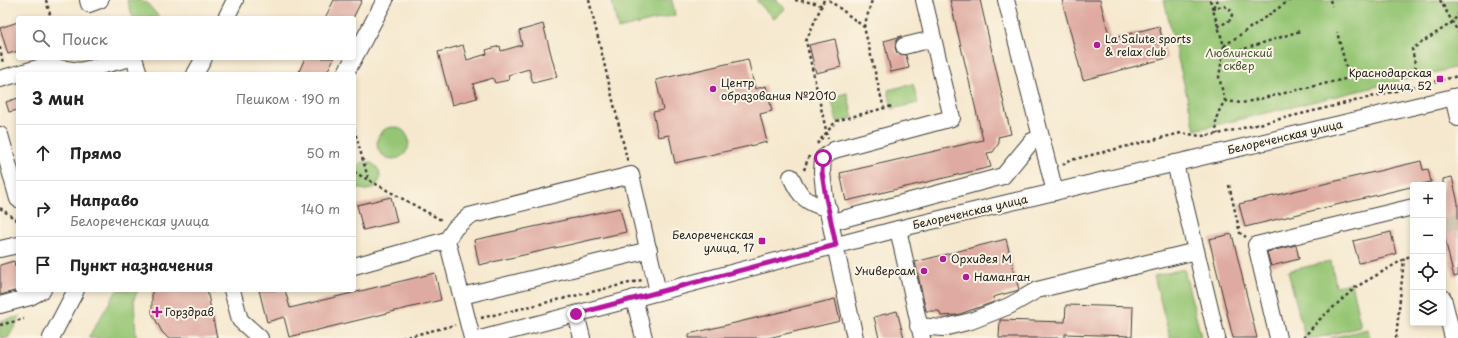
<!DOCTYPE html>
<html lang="ru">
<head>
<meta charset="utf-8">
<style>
  body { margin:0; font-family:"Playpen Sans",sans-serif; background:#f6f6f6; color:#222 }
  .controls { position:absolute; right:12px; bottom:12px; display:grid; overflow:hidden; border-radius:4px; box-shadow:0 2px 6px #0003 }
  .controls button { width:36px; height:36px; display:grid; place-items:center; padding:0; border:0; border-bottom:1px solid #e0e0e0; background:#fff; color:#222; font:20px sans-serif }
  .stop { position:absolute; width:12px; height:12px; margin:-9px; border:3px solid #b5179e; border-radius:50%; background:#fff }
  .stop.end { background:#b5179e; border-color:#fff; box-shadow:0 1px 4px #0008 }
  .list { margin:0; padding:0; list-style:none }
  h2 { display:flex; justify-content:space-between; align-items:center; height:52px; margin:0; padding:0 16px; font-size:17px }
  h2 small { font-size:13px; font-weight:400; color:#767676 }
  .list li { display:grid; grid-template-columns:26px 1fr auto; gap:12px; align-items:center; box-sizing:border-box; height:56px; padding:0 16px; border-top:1px solid #e0e0e0 }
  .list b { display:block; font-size:15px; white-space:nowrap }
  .list p { margin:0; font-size:13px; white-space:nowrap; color:#767676 }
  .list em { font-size:13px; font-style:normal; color:#767676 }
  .icon { flex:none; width:22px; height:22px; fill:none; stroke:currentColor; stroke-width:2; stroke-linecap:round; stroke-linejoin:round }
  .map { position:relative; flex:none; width:1458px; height:338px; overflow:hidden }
  .search { position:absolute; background:#fff; box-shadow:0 2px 6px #0003; left:16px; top:16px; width:340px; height:44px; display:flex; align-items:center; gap:10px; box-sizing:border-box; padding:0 14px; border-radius:4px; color:#767676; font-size:15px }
  .panel { position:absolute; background:#fff; box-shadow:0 2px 6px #0003; left:16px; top:72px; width:340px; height:220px; border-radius:4px }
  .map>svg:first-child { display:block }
  .green { fill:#96c675; stroke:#597148 }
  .building { fill:#dfaaa1 }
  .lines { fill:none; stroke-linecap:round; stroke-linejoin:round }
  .minor-tunnel { stroke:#d4c9b3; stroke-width:16; stroke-dasharray:16 8; stroke-linecap:butt }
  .minor-casing { stroke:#3d3b37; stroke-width:18 }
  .path { stroke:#3d3b37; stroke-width:2.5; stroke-dasharray:3 3; stroke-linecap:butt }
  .minor { stroke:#fff; stroke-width:16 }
  .route { stroke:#b5179e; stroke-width:5 }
  .poi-dot { fill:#b5179e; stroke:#fcf5e5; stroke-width:1.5 }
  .labels { text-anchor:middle; stroke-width:4; stroke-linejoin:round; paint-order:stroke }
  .poi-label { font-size:11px; fill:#1c1c1c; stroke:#fcf5e5; text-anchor:start }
  .park-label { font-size:11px; fill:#47583b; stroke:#fcf5e5 }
  .street-label { font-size:11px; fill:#1c1c1c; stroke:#fcf5e5 }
</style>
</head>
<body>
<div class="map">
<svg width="1458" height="338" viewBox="0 0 1458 338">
  <rect width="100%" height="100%" fill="#fcf5e5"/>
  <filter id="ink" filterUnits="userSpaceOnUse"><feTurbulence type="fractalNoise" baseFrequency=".025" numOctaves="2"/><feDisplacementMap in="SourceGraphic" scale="8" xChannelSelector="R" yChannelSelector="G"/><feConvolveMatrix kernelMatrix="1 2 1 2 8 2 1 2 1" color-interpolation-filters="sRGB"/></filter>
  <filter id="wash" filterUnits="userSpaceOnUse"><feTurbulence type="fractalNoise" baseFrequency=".012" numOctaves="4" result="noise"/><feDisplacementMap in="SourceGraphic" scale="16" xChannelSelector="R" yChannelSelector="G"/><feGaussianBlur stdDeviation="0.9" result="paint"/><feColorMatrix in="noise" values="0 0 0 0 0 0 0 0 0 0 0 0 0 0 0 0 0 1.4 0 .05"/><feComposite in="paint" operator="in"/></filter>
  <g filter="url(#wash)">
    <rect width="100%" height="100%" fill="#f5e8ce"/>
    <g class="green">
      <path d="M127 0H142L143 3 146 2 160 18H133Z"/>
      <path d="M619 0H672L675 15 618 29 612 2Z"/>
      <path d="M756 0H777L785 9 774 19Z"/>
      <path d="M1164 0H1458V67L1195 130Z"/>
      <path d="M913 84 918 103 892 109 888 90Z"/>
      <path d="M847 93 853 118 837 122 831 97Z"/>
      <circle cx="393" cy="143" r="16"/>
      <circle cx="366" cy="176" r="14"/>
      <path d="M1331 261 1336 286 1351 283 1361 327 1316 338H1305L1288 271Z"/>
      <path d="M1184 269 1201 337 1170 338 1154 276Z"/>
      <path d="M117 290H138L134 299 136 338H88Z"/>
      <path d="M21 316 8 338H0V321Z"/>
      <path d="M1368 329 1370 338H1330Z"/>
    </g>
    <g id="blocks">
      <g class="building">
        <path d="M334 0H362L353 18H325Z"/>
        <path d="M950 0H980L1011 134 998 137 999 143 993 152 987 153 991 167 846 201 840 173 983 140Z"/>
        <path d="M1062 0H1100L1110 39 1159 26 1167 58 1083 80Z"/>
        <path d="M18 22V51L8 54 0 28Z"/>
        <path d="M543 24 557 77 533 83 529 69 508 75 509 80 495 83 493 78 473 84 477 98 452 105 438 52 463 45 467 60 487 54 486 50 500 46 501 51 522 45 519 31Z"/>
        <path d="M902 36 897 39 895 48 897 53 906 55 909 68 891 72 884 41Z"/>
        <path d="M835 39 841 67 816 73 809 45Z"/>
        <path d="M305 58H334L326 74H298Z"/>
        <path d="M748 59 755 89 766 86 772 111 760 114 767 142 675 163 669 135 658 137 653 112 663 110 656 80Z"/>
        <path d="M18 98V110L9 112 6 102Z"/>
        <path d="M1421 161 1423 170 1428 169 1431 182 1245 227 1239 204Z"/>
        <path d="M1452 177 1458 203V276L1454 277 1443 231V179Z"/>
        <path d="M391 197 397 222 363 230 357 205Z"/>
        <path d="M620 208 626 232 479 265 474 240Z"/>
        <path d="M1391 232 1396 254 1359 263 1353 241Z"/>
        <path d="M1232 234 1249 305 1257 338H1233L1209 239Z"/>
        <path d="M1006 239 1019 290 993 297 994 302 957 315 941 316 939 311H926L915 262Z"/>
        <path d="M1296 245 1299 259 1271 266 1267 252Z"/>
        <path d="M14 261 15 266 18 265V290L0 295V265Z"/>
        <path d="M435 273 441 300 289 337 284 317 267 322 259 290H285L290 308Z"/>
        <path d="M152 290H207L217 338H168L162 332 152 313Z"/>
        <path d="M835 299 840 321 768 338H689V334Z"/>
        <path d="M1066 305 1133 307 1132 336 1065 334V338H999L1000 320 1065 322Z"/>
        <path d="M897 311 904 338H879L874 317Z"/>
      </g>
    </g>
  </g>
  <g filter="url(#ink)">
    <use href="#blocks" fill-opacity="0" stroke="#3d3b37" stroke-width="1"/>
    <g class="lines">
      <path class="minor-tunnel" d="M1443 225 1458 221"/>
      <g class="minor-casing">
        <g id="minor">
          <path d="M88 0 89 4 100 0"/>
          <path d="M1006 0 1055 192"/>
          <path d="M226 18 235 0"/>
          <path d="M904 46 933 39"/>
          <path d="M134 58 139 74"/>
          <path d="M354 58 385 0"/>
          <path d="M195 74 204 58"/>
          <path d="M345 74 354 58"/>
          <path d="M0 79 45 66 80 71 131 58"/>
          <path d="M1453 97 1458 118"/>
          <path d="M0 135 18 199"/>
          <path d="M1175 163 1217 338"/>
          <path d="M791 177C800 197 806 203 829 209"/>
          <path d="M832 222 1003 176 1032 141 1041 138"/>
          <path d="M898 229 922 338"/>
          <path d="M0 249 18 245"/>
          <path d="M354 266 447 240"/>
          <path d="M232 290 240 320 260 338"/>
          <path d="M462 296 649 250"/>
          <path d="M634 298 644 338"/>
          <path d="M1443 298 1453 338"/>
          <path d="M0 305 30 297 43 290"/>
          <path d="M576 314 582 338"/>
          <path d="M918 326 943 328 971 321 1009 306 1037 290 1196 251"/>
          <path d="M51 338 76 290"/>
          <path d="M472 338 447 240 455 228 469 216 631 175 658 292"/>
          <path d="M484 338 898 229 1458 96"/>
          <path d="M855 338 825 198 822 172 823 158 834 150 952 118 924 0"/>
          <path d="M1278 338 1256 245 1413 207"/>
        </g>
      </g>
      <g class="path">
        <path d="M46 0 51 18"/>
        <path d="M589 0 628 163"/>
        <path d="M795 0 815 3 823 6"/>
        <path d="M824 0 806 41 828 139"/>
        <path d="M829 0 864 27 884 109"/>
        <path d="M1210 0 1224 46 1219 77 1225 101C1218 111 1213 122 1218 134"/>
        <path d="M1330 0 1332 6"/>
        <path d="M1440 0 1458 32"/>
        <path d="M1213 7 1218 0"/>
        <path d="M1212 8 1224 6 1230 9 1232 15 1230 20 1218 27"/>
        <path d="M864 27 872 0"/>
        <path d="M1224 46 1290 0"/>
        <path d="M0 47 3 64"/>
        <path d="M1222 56 1300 31"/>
        <path d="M1416 69 1412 49 1453 22 1458 14"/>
        <path d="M1225 101 1242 103 1349 78 1337 32"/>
        <path d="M354 129 368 178"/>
        <path d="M817 144 836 121 892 106"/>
        <path d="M1063 165 1067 161 1181 133 1201 136 1218 134 1458 76"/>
        <path d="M804 170 809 156"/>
        <path d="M354 172 443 221"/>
        <path d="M1229 185 1240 233 1246 237"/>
        <path d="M0 208 18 221"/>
        <path d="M481 318 642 280"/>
        <path d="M0 325 24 319"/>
        <path d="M402 338 455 325"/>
        <path d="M1303 338 1319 320 1356 287 1413 254"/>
        <path d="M1396 338 1404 259"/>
      </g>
      <use href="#minor" class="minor"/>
    </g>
  </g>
  <g class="lines" filter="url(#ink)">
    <path class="route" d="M576 314 836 245 826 198 822 172 823 158"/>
  </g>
  <g class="poi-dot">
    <circle cx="1097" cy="45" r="4"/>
    <rect x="1436" y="75" width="8" height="8" rx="2"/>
    <circle cx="713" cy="89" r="4"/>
    <rect x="758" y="237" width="8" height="8" rx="2"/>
    <circle cx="943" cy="259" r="4"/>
    <circle cx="924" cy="271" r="4"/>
    <circle cx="966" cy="277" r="4"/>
    <path d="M155 306h4v4h4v4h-4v4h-4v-4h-4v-4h4z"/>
  </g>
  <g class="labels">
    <g class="poi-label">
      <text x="1105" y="43">La Salute sports<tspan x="1105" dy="13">&amp; relax club</tspan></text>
      <text x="1432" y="77" text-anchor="end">Краснодарская<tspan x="1432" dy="13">улица, 52</tspan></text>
      <text x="721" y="87">Центр<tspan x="721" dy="13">образования №2010</tspan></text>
      <text x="754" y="239" text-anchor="end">Белореченская<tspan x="754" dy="13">улица, 17</tspan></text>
      <text x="951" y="263">Орхидея М</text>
      <text x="916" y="275" text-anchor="end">Универсам</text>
      <text x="974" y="281">Наманган</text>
      <text x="165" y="316">Горздрав</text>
    </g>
    <g class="park-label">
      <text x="1239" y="57">Люблинский<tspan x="1239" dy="13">сквер</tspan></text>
    </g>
    <g class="street-label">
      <text transform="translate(1285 137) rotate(-13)" y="4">Белореченская улица</text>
      <text transform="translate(970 212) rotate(-13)" y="4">Белореченская улица</text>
    </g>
  </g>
</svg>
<div class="controls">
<button>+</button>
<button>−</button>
<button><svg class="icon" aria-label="locate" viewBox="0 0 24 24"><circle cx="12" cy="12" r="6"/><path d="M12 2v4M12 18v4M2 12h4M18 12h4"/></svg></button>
<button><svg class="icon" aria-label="layers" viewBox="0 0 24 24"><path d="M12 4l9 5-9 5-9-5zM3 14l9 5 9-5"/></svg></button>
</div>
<div class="stop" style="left:823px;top:158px"></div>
<div class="stop end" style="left:576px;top:314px"></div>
<div class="search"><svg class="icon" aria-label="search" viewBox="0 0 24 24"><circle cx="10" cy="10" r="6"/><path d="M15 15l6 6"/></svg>Поиск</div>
<section class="panel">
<h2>3 мин<small>Пешком · 190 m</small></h2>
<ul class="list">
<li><svg class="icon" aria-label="ahead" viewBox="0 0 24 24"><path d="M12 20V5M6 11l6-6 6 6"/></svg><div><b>Прямо</b></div><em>50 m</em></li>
<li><svg class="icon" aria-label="right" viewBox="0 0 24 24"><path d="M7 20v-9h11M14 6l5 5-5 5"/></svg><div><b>Направо</b><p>Белореченская улица</p></div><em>140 m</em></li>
<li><svg class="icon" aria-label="arrive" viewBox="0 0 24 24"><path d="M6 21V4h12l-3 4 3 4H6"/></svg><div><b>Пункт назначения</b></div></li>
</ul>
</section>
</div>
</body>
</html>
